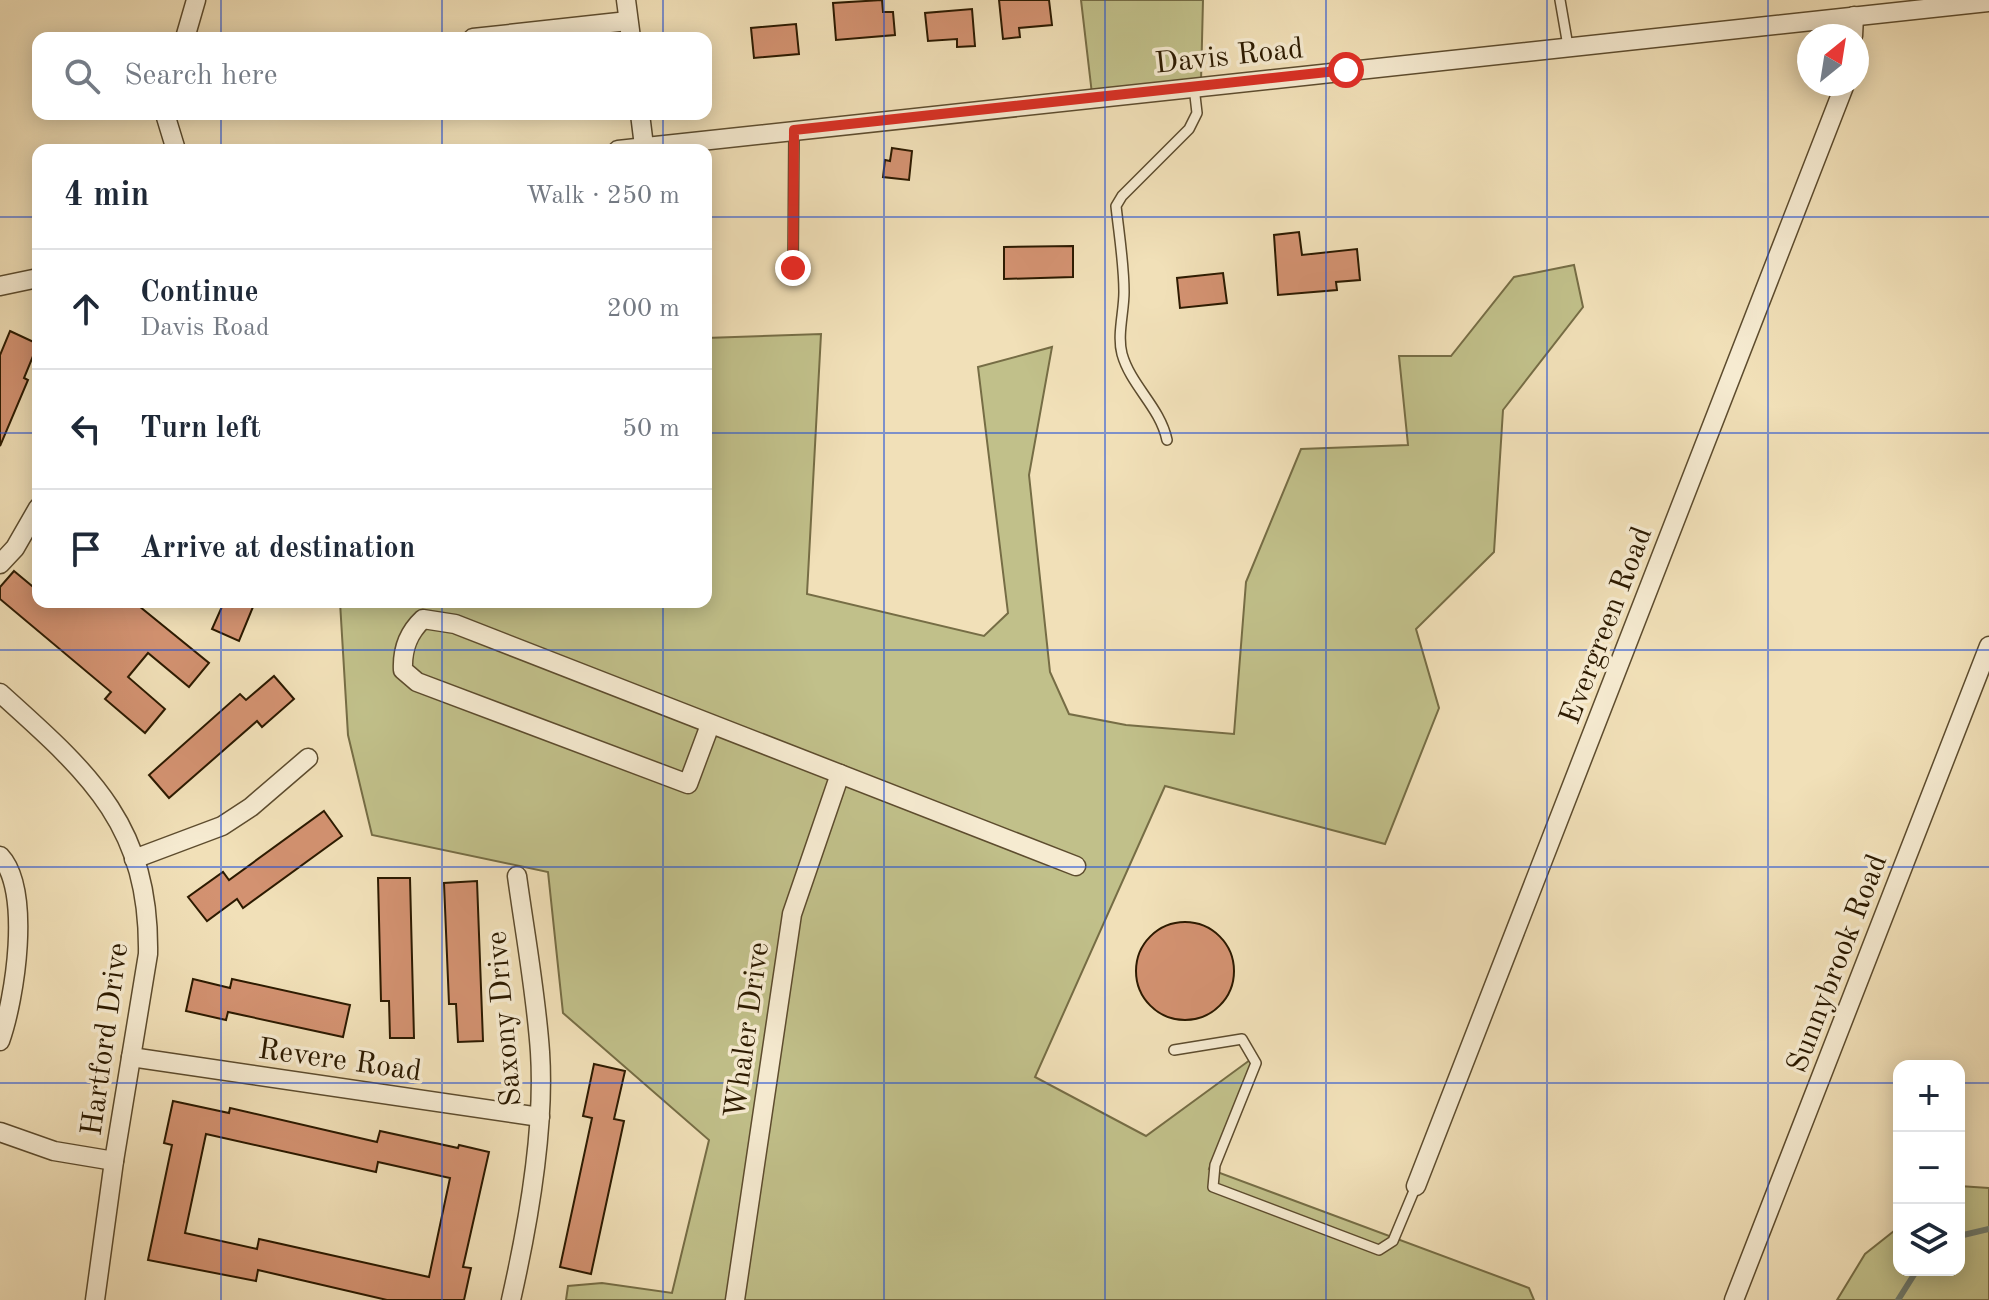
<!DOCTYPE html>
<html lang="en">
<head>
<meta charset="utf-8">
<style>
  body { margin:0; font-family:"Old Standard TT",serif; background:#f2f2f3; color:#1f2937 }
  .controls { position:absolute; right:24px; bottom:24px; display:grid; overflow:hidden; border-radius:16px; box-shadow:0 4px 20px #0003 }
  .controls button { width:72px; height:72px; display:grid; place-items:center; padding:0; border:0; border-bottom:2px solid #e0e1e3; background:#fff; color:#1f2937; font:40px sans-serif }
  .compass { position:absolute; left:1797px; top:24px; width:72px; height:72px; border-radius:50%; background:#fff; box-shadow:0 4px 20px #0003; rotate:30deg }
  .stop { position:absolute; width:24px; height:24px; margin:-18px; border:6px solid #d93025; border-radius:50%; background:#fff }
  .stop.end { background:#d93025; border-color:#fff; box-shadow:0 2px 8px #0008 }
  .list { margin:0; padding:0; list-style:none }
  h2 { display:flex; justify-content:space-between; align-items:center; height:104px; margin:0; padding:0 32px; font-size:34px }
  h2 small { font-size:26px; font-weight:400; color:#747a83 }
  .list li { display:grid; grid-template-columns:52px 1fr auto; gap:24px; align-items:center; box-sizing:border-box; height:120px; padding:0 32px; border-top:2px solid #e0e1e3 }
  .list b { display:block; font-size:30px; white-space:nowrap }
  .list p { margin:0; font-size:26px; white-space:nowrap; color:#747a83 }
  .list em { font-size:26px; font-style:normal; color:#747a83 }
  .icon { flex:none; width:44px; height:44px; fill:none; stroke:currentColor; stroke-width:2; stroke-linecap:round; stroke-linejoin:round }
  .map { position:relative; flex:none; width:1989px; height:1300px; overflow:hidden }
  .search { position:absolute; background:#fff; box-shadow:0 4px 20px #0003; left:32px; top:32px; width:680px; height:88px; display:flex; align-items:center; gap:20px; box-sizing:border-box; padding:0 28px; border-radius:16px; color:#747a83; font-size:30px }
  .panel { position:absolute; background:#fff; box-shadow:0 4px 20px #0003; left:32px; top:144px; width:680px; height:464px; border-radius:16px }
  .map>svg:first-child { display:block }
  .green { fill:#c1c08a; stroke:#766d45; stroke-width:2 }
  .lines { fill:none; stroke-linecap:round; stroke-linejoin:round }
  .stream { stroke:#6f7b6e; stroke-width:6 }
  .building { fill:#d39271; stroke:#2c1a00; stroke-width:2; fill-rule:evenodd }
  .service-casing { stroke:#5d4c2e; stroke-width:12 }
  .minor-casing { stroke:#5d4c2e; stroke-width:21 }
  .service { stroke:#f6ebd1; stroke-width:9 }
  .minor { stroke:#f6ebd1; stroke-width:18 }
  .route { stroke:#d93025; stroke-width:10 }
  .grid { fill:none; stroke:#1d4ed8; stroke-width:2; stroke-opacity:0.55 }
  .labels { text-anchor:middle; stroke-width:7; stroke-linejoin:round; paint-order:stroke }
  .street-label { font-size:30px; fill:#2c1a00; stroke:#f6ebd1 }
</style>
</head>
<body>
<div class="map">
<svg width="1989" height="1300" viewBox="0 0 1989 1300">
  <rect width="100%" height="100%" fill="#f1e0b8"/>
  <filter id="stains"><feTurbulence type="fractalNoise" baseFrequency=".0025" numOctaves="4"/><feColorMatrix values="0 0 0 0 .2 0 0 0 0 .09 0 0 0 0 .02 0 0 0 .5 -.17"/></filter>
  <radialGradient id="worn" r=".72"><stop offset=".6" stop-color="#630" stop-opacity="0"/><stop offset="1" stop-color="#630" stop-opacity=".3"/></radialGradient>
  <g class="green">
    <path d="M1081 0H1203L1201 82 1092 94Z"/>
    <path d="M1574 265 1583 307 1503 410 1494 552 1416 629 1439 708 1385 844 1165 786 1035 1077 1146 1136 1254 1057 1209 1169 1529 1288 1534 1300H566L568 1286 602 1283 672 1293 709 1140 563 1013 548 872 372 835 348 735 340 602H706V338L821 334 807 594 984 636 1008 613 978 367 1052 347 1029 475 1050 672 1069 714 1126 725 1234 734 1246 582 1301 449 1408 445 1399 356H1451L1514 277Z"/>
    <path d="M1959 1186 1989 1188V1300H1837L1865 1254 1899 1227V1270H1959Z"/>
  </g>
  <g class="lines">
    <g class="stream">
      <path d="M1959 1236 1989 1229"/>
      <path d="M1898 1300 1917 1270"/>
    </g>
  </g>
  <g class="building">
    <path d="M882 0 883 12H893L895 35 836 40 833 3Z"/>
    <path d="M999 0H1049L1052 25 1019 28 1020 37 1003 39Z"/>
    <path d="M972 9 975 46 957 47V39L928 41 925 13Z"/>
    <path d="M796 24 799 54 754 58 751 28Z"/>
    <path d="M892 148 912 151 909 180 883 177 885 160 890 161Z"/>
    <path d="M1299 232 1302 255 1357 249 1360 280 1336 282 1337 290 1278 295 1274 235Z"/>
    <path d="M1073 246V277L1004 279V247Z"/>
    <path d="M1223 273 1227 303 1180 308 1177 278Z"/>
    <path d="M10 331 38 344 24 378 28 380 0 446V355Z"/>
    <path d="M14 571 38 591V602H134L209 663 189 687 148 653 128 677 165 709 145 733 105 699 111 692 0 599V587Z"/>
    <path d="M224 602H255L239 641 212 629Z"/>
    <path d="M274 676 294 699 262 727 257 721 169 798 149 775 240 694 246 700Z"/>
    <path d="M324 811 342 836 243 908 237 899 207 921 188 897 223 872 229 880Z"/>
    <path d="M378 878H410L414 1038H390L389 1001H381Z"/>
    <path d="M477 881 483 1041 458 1042 456 1004H449L444 883Z"/>
    <circle cx="1185" cy="971" r="49"/>
    <path d="M193 979 230 988 232 979 350 1005 343 1037 228 1012 226 1020 186 1011Z"/>
    <path d="M594 1064 625 1071 614 1119 624 1121 591 1274 560 1267 592 1118 583 1116Z"/>
    <path d="M173 1101 229 1113 230 1108 377 1142 380 1131 458 1148 459 1145 489 1152 463 1267 471 1268 464 1300H387L258 1270 256 1281 148 1260 172 1145 164 1143ZM206 1134 376 1172 378 1162 450 1178 429 1277 259 1239 257 1249 185 1233Z"/>
  </g>
  <g class="lines">
    <g class="service-casing">
      <g id="service">
        <path d="M1560 0 1568 46"/>
        <path d="M793 268 794 131"/>
        <path d="M1167 440C1160 407 1131 386 1122 354 1117 335 1124 312 1124 292 1124 264 1119 234 1116 206L1122 196 1189 129 1197 113 1194 87"/>
        <path d="M1174 1050 1242 1039 1256 1063 1215 1165 1213 1187 1379 1250 1393 1241 1416 1186"/>
      </g>
    </g>
    <g class="minor-casing">
      <g id="minor">
        <path d="M626 0 631 38"/>
        <path d="M1853 36 1854 16"/>
        <path d="M185 38 196 0"/>
        <path d="M473 38 628 21"/>
        <path d="M165 114 176 150"/>
        <path d="M640 114 644 146"/>
        <path d="M618 150 1989 2"/>
        <path d="M0 286 38 278"/>
        <path d="M0 564 15 548 38 508"/>
        <path d="M0 693C89 773 150 825 148 954L114 1161 95 1300"/>
        <path d="M710 725 688 784 417 682 403 670C402 649 408 633 423 619L455 624 1076 866"/>
        <path d="M0 856C32 890 15 999 0 1041"/>
        <path d="M134 859 222 826 251 807 308 758"/>
        <path d="M131 1057 540 1117"/>
        <path d="M0 1132 54 1151 114 1161"/>
        <path d="M1416 1186 1845 84"/>
        <path d="M511 1300C528 1225 545 1128 540 1052 536 993 525 934 517 876"/>
        <path d="M735 1300 792 914 840 774"/>
        <path d="M1734 1300 1989 646"/>
      </g>
    </g>
    <use href="#service" class="service"/>
    <use href="#minor" class="minor"/>
  </g>
  <g class="lines">
    <path class="route" d="M793 268 794 130 1346 70"/>
  </g>
  <path class="grid" d="M221 0V38M442 0V38M663 0V38M884 0V1300M1105 0V1300M1326 0V1300M1547 0V1300M1768 0V1300M221 114V150M442 114V150M663 114V150M0 217H38M706 217H1989M0 433H38M706 433H1989M221 602V1300M442 602V1300M663 602V1300M0 650H1989M0 867H1989M0 1083H1899M1959 1083H1989"/>
  <g class="labels">
    <g class="street-label">
      <text transform="translate(1229 55) rotate(-6)" y="10">Davis Road</text>
      <text transform="translate(1605 625) rotate(-69)" y="10">Evergreen Road</text>
      <text transform="translate(1836 963) rotate(-69)" y="10">Sunnybrook Road</text>
      <text transform="translate(503 1019) rotate(-95)" y="10">Saxony Drive</text>
      <text transform="translate(746 1030) rotate(-82)" y="10">Whaler Drive</text>
      <text transform="translate(104 1039) rotate(-82)" y="10">Hartford Drive</text>
      <text transform="translate(340 1059) rotate(8)" y="10">Revere Road</text>
    </g>
  </g>
  <rect width="100%" height="100%" filter="url(#stains)"/>
  <rect width="100%" height="100%" fill="url(#worn)"/>
</svg>
<div class="controls">
<button>+</button>
<button>−</button>
<button><svg class="icon" aria-label="layers" viewBox="0 0 24 24"><path d="M12 4l9 5-9 5-9-5zM3 14l9 5 9-5"/></svg></button>
</div>
<svg class="compass" viewBox="-18 -18 36 36"><path d="M0-13l5 13h-10z" fill="#e53935"/><path d="M0 13l5-13h-10z" fill="#747a83"/></svg>
<div class="stop" style="left:1346px;top:70px"></div>
<div class="stop end" style="left:793px;top:268px"></div>
<div class="search"><svg class="icon" aria-label="search" viewBox="0 0 24 24"><circle cx="10" cy="10" r="6"/><path d="M15 15l6 6"/></svg>Search here</div>
<section class="panel">
<h2>4 min<small>Walk · 250 m</small></h2>
<ul class="list">
<li><svg class="icon" aria-label="ahead" viewBox="0 0 24 24"><path d="M12 20V5M6 11l6-6 6 6"/></svg><div><b>Continue</b><p>Davis Road</p></div><em>200 m</em></li>
<li><svg class="icon" aria-label="left" viewBox="0 0 24 24"><path d="M17 20v-9H6M10 6l-5 5 5 5"/></svg><div><b>Turn left</b></div><em>50 m</em></li>
<li><svg class="icon" aria-label="arrive" viewBox="0 0 24 24"><path d="M6 21V4h12l-3 4 3 4H6"/></svg><div><b>Arrive at destination</b></div></li>
</ul>
</section>
</div>
</body>
</html>
